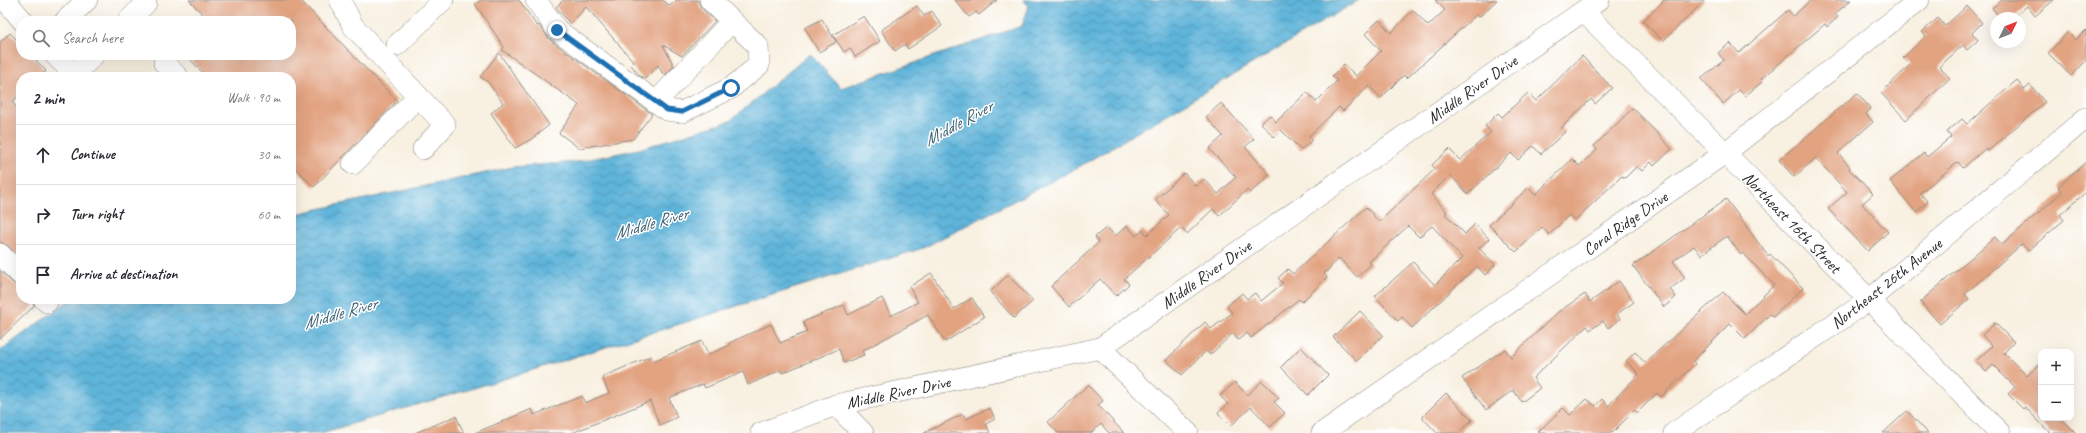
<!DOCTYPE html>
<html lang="en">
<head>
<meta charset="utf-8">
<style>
  body { margin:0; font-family:Caveat,sans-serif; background:#f7f7f7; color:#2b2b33 }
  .controls { position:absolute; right:12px; bottom:12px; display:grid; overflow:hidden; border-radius:8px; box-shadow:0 4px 16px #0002 }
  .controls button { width:36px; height:36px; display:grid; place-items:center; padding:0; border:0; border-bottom:1px solid #e1e1e2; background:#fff; color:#2b2b33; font:20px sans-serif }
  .compass { position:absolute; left:1990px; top:12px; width:36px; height:36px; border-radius:50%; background:#fff; box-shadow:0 4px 16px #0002; rotate:47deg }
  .stop { position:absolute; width:12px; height:12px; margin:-9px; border:3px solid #1f6fb2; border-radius:50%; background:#fff }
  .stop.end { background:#1f6fb2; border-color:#fff; box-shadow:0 1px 4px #0008 }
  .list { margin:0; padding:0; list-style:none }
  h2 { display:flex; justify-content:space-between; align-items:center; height:52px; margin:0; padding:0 16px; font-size:17px }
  h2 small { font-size:13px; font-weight:400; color:#7c7c81 }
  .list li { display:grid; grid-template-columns:26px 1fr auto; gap:12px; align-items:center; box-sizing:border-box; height:60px; padding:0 16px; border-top:1px solid #e1e1e2 }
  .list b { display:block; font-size:15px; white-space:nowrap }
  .list em { font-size:13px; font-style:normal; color:#7c7c81 }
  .icon { flex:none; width:22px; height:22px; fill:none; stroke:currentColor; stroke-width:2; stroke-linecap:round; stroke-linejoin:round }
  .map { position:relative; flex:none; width:2086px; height:433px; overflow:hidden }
  .search { position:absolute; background:#fff; box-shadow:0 4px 16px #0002; left:16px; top:16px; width:280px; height:44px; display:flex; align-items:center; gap:10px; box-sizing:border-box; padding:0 14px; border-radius:16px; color:#7c7c81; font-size:15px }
  .panel { position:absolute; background:#fff; box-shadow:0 4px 16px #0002; left:16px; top:72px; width:280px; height:232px; border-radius:16px }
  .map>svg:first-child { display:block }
  .water { fill:url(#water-waves); stroke:#447082 }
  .building { fill:#e2a381 }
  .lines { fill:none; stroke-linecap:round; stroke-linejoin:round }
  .minor-casing { stroke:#928e86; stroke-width:22 }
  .minor { stroke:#fff; stroke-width:21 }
  .route { stroke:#1f6fb2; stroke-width:5 }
  .labels { text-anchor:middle; stroke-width:3; stroke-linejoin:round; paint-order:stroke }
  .street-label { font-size:17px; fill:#2b2b2b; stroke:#fff }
  .water-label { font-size:18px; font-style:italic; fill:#3f6271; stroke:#fff }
</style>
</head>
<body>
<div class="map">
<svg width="2086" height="433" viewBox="0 0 2086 433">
  <defs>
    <pattern id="water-waves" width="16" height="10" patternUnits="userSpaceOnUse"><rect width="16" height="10" fill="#5eb4da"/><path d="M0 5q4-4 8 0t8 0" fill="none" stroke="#4e93b1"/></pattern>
  </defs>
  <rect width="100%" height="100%" fill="#fff"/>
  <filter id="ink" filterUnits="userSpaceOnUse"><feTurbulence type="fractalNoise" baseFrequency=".025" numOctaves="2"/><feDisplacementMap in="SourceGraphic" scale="8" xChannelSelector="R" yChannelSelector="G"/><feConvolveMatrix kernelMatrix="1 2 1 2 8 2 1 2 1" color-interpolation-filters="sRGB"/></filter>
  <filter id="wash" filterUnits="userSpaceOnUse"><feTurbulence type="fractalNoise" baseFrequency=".012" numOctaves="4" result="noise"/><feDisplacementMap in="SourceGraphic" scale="16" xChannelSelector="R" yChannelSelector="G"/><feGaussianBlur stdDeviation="0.9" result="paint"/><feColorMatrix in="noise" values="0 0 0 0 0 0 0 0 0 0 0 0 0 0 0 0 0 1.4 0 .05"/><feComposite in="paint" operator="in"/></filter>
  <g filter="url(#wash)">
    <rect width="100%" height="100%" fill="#f8f0e0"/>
    <path class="water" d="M1023 0H1359L1077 168 923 248 491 383 321 433H0V351L71 299H291V215L513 167 576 162 639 149 730 121 810 54 841 88 1022 26 1029 6Z"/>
    <g id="blocks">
      <g class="building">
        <path d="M189 0H300L397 101 314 187 291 164V77H207L186 55H291V21H209Z"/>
        <path d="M481 0H519L537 26 539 25 550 40 652 114 633 139 579 148 559 133 579 105 502 50 504 47 475 4Z"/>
        <path d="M563 0H663L670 6 676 0H698L701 8 715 21 682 56 663 45 674 66 664 76 658 65 645 79 639 75 631 65 634 62 586 7 570 24 556 7Z"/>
        <path d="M955 0H997L979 15 976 12 969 17Z"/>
        <path d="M1435 0H1497L1479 17 1476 15 1407 78 1404 75 1381 98 1369 86 1343 111 1339 107 1309 136 1312 140 1301 150 1281 130 1274 137 1261 123 1270 115 1276 122 1307 92 1316 102 1337 81 1332 76 1344 64 1356 76 1381 51 1365 34 1379 20 1391 33 1413 10 1428 26 1445 10Z"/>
        <path d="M1664 0H1705L1663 41 1643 21Z"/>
        <path d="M1811 0H1851L1835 14 1838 17 1827 27 1825 24 1761 79 1763 81 1745 96 1739 90 1723 104 1701 79 1724 60 1718 53 1730 43 1739 53 1788 10 1793 16Z"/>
        <path d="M2002 0H2054L2035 16 2027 6 2013 18H2000L1992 8Z"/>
        <path d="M917 6 924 16 932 11 942 26 908 49 905 44 895 51 881 30Z"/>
        <path d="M1967 6 1982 23 1972 33 1978 40 1967 50 1963 45 1939 67 1950 78 1906 120 1881 93 1910 65 1903 58 1926 36 1922 32 1938 18 1945 26Z"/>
        <path d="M864 16 880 41 855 57 850 48 844 52 833 35Z"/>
        <path d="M822 19 836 42 819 52 805 28Z"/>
        <path d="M2086 30V61L2071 76 2048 53 2068 32 2076 40Z"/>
        <path d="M10 33 21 44V55H31L46 71 40 77H21V94L12 102 21 112V258L8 246 0 242V42Z"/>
        <path d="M499 53 549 125 533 138 515 148 491 113 503 103 488 82 480 77Z"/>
        <path d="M1582 56 1612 88 1595 104 1591 99 1561 128 1565 132 1541 154 1533 146 1518 160 1511 153 1468 194 1450 175 1431 194 1447 212 1445 214 1465 234 1475 224 1489 239 1479 248 1495 265 1485 275 1477 266 1412 328 1402 317 1398 321 1375 296 1413 262 1435 285 1462 258 1432 226 1419 237 1408 226 1369 262 1371 264 1357 277 1339 258 1324 274 1327 277 1302 302 1299 299 1251 338 1247 333 1238 340 1233 333 1210 355 1206 351 1182 375 1166 360 1205 322 1211 329 1232 313 1227 306 1242 293 1247 299 1255 293 1261 301 1283 283 1278 278 1288 269 1293 274 1366 207 1379 222 1435 169 1432 165 1449 149 1460 160 1491 132 1485 126 1498 113 1502 117 1528 93 1536 101Z"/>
        <path d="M2017 80 2024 90 2030 85 2045 102 1988 151 1986 148 1963 168 1958 162 1920 193 1928 202 1916 212 1890 181 1924 153 1927 157 1951 137 1947 132 1962 119 1967 124Z"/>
        <path d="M1857 93 1871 109 1866 114 1873 122 1838 153 1850 167 1849 169 1873 194 1862 204 1888 232 1868 251 1828 209 1847 192 1816 158 1794 177 1779 160Z"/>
        <path d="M1221 103 1254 139 1245 147 1270 175 1250 193 1247 190 1219 216 1213 209 1187 234 1181 228 1124 279 1129 284 1116 296 1100 279 1069 307 1051 286 1099 242 1095 237 1107 227 1115 236 1127 226 1136 236 1143 230 1147 235 1169 215 1155 200 1184 173 1196 186 1204 179 1218 194 1236 177 1209 149 1223 136 1206 117Z"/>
        <path d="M1633 108 1672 149 1654 166 1651 162 1642 171 1637 166 1625 178 1622 176 1575 220 1569 215 1549 235 1542 227 1516 252 1489 225 1528 188 1535 195 1572 159 1579 166 1597 150 1594 146Z"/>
        <path d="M2086 162V192L2060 215 2064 220 2028 251 2022 244 1965 294 1969 299 1940 324 1920 302 1995 237 2002 245 2062 192 2058 187Z"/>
        <path d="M1726 199 1768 256 1770 254 1803 288 1773 317 1770 314 1745 339 1730 324 1693 361 1695 364 1661 397 1657 393 1637 413 1635 410 1612 433H1537L1563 408 1570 415 1587 399 1595 406 1602 399 1608 406 1639 374 1626 361 1635 352 1645 363 1723 292 1745 314 1774 285 1743 253 1741 255 1727 236 1701 255 1694 246 1673 261 1685 278 1670 289 1676 297 1664 307 1633 266Z"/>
        <path d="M0 271 13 283 21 287V299H32L34 306 0 339Z"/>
        <path d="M931 273 954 309 972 298 984 317 945 342 928 315 862 351 864 355 844 363 839 349 782 373 781 370 748 385 743 372 705 388 703 384 669 398 677 417 660 425 650 401 572 433H475L532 409 534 415 582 396 585 403 609 393 602 377 651 356 653 361 702 341 708 355 730 345 729 343 771 324 780 343 807 332 803 322 844 305 848 315 882 298 891 316 918 302 909 287Z"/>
        <path d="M1008 275 1033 301 1014 318 990 292Z"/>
        <path d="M1619 281 1634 302 1617 314 1620 319 1608 328 1603 321 1590 330 1587 326 1533 378 1540 388 1522 402 1513 390 1486 410 1462 378 1505 349 1511 357 1558 312 1585 294 1590 302Z"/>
        <path d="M1360 311 1383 335 1357 361 1333 337Z"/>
        <path d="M1995 323 2014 342 2004 353 2027 376 2041 363V418H2061L2076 433H2050L2025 407 2023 409 2008 394 2015 387 1993 365 1986 372 1976 361 1992 346 1982 335Z"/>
        <path d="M1301 347 1328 375 1308 395 1281 367Z"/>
        <path d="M1262 381 1279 398 1274 402 1285 413 1270 427 1251 407 1231 426 1218 413 1228 404 1220 396 1235 382 1247 395Z"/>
        <path d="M1088 385 1103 401 1098 405 1124 433H1109L1101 424 1091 433H1058L1048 422Z"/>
        <path d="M1446 393 1472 420 1458 433H1437L1422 417Z"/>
        <path d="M990 408 995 419 986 424 990 433H924L963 414 966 419Z"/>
        <path d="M1907 411 1928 433H1883Z"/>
        <path d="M456 416 464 433H415Z"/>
      </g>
    </g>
  </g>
  <g filter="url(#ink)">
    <use href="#blocks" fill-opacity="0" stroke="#928e86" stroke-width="1"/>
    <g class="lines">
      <g class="minor-casing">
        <g id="minor">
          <path d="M5 0 23 21"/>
          <path d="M340 0 353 26 445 125 423 149"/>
          <path d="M536 0 557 30 667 110 682 112 731 88 759 65 758 46 710 0"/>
          <path d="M1584 12 1725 153 2000 433"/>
          <path d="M65 21 87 0"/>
          <path d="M128 21 146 3"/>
          <path d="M397 45 443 0"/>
          <path d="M55 55 77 77"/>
          <path d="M164 63 178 77"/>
          <path d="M74 75 94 55"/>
          <path d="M656 102 732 21"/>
          <path d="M353 164 418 96"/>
          <path d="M0 254 21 275"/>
          <path d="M44 299 47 302"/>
          <path d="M1100 348 1188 433"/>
          <path d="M836 405 863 433"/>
          <path d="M761 433 836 405 1100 348 1599 0"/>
          <path d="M1322 433 1725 153 1919 0"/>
          <path d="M1674 433 1868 301 2086 118"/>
        </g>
      </g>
      <use href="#minor" class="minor"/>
    </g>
  </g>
  <g class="lines" filter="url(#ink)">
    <path class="route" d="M557 30 667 110 682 112 731 88"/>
  </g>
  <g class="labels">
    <g class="street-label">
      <text transform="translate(1472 89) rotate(-35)" y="6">Middle River Drive</text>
      <text transform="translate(1792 222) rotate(46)" y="6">Northeast 16th Street</text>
      <text transform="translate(1625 223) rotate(-35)" y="6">Coral Ridge Drive</text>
      <text transform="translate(1206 274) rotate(-35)" y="6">Middle River Drive</text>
      <text transform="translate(1886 283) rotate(-38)" y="6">Northeast 26th Avenue</text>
      <text transform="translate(898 392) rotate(-12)" y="6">Middle River Drive</text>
    </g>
    <g class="water-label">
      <text transform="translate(958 123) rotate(-29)" y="6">Middle River</text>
      <text transform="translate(651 223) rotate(-16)" y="6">Middle River</text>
      <text transform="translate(340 313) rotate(-16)" y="6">Middle River</text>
    </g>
  </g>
</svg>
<div class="controls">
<button>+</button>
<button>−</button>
</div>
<svg class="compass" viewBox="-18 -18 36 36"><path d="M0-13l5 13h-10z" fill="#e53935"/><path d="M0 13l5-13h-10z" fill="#7c7c81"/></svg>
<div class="stop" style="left:731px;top:88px"></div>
<div class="stop end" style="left:557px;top:30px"></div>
<div class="search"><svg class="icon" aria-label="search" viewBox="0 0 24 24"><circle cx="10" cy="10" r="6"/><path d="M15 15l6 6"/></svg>Search here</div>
<section class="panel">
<h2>2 min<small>Walk · 90 m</small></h2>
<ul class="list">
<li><svg class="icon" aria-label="ahead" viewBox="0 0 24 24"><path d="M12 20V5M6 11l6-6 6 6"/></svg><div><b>Continue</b></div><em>30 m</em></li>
<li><svg class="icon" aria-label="right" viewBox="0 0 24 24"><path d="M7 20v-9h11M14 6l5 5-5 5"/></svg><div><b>Turn right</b></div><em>60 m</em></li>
<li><svg class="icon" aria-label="arrive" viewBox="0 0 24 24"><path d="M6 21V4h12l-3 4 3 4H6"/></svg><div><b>Arrive at destination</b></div></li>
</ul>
</section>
</div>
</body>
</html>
